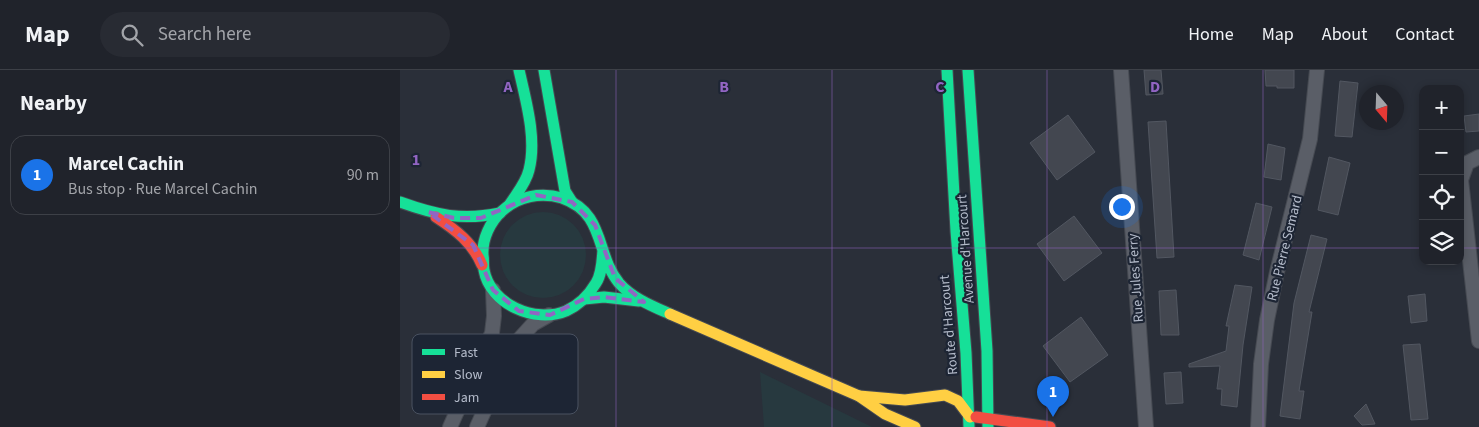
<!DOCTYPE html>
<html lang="en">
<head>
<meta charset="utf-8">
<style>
  body { margin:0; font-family:"Source Sans 3",sans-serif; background:#282b33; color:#f1f3f6 }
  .controls { position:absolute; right:15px; top:15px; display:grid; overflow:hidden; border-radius:10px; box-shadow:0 2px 8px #0003 }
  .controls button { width:45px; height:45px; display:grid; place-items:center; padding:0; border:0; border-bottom:1px solid #3d4047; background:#20232b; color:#f1f3f6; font:25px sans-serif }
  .compass { position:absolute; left:959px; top:15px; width:45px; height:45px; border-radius:50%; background:#20232b; box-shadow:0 2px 8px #0003; rotate:161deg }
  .you { position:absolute; left:721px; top:136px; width:18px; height:18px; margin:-12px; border:4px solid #fff; border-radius:50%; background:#1a73e8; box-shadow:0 0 0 8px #1a73e833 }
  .badge { display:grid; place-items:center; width:32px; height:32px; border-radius:50%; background:#1a73e8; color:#fff; font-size:16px; font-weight:700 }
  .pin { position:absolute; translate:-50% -41px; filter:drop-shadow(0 1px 2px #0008) }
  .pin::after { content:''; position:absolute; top:26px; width:18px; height:15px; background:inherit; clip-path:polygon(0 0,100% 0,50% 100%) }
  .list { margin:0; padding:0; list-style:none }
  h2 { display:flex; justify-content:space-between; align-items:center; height:65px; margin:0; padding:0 20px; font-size:21px }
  h2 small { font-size:16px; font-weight:400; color:#a2a4a9 }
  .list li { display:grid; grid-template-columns:32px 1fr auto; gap:15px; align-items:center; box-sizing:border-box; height:80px; margin:0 10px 10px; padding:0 10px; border:1px solid #3d4047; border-radius:15px }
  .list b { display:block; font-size:19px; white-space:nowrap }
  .list p { margin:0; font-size:16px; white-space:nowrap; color:#a2a4a9 }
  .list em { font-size:16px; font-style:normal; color:#a2a4a9 }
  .icon { flex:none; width:28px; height:28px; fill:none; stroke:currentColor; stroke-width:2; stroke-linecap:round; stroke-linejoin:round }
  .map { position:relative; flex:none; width:1079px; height:357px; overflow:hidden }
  header { display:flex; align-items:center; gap:30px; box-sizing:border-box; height:70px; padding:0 25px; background:#20232b; border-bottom:1px solid #3d4047 }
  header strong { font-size:24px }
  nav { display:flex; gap:28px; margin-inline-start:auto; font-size:18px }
  .search { width:350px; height:45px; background:#282b33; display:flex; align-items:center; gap:12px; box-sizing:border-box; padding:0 18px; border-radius:28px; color:#a2a4a9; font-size:19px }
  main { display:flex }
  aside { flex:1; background:#20232b }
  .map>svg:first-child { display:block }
  .green { fill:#27393f }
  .building { fill:#434750; stroke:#525761 }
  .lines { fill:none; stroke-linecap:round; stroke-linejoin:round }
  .street-casing { stroke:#464a52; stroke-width:16 }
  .fast-casing { stroke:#464a52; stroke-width:13 }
  .slow-casing { stroke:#464a52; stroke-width:13 }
  .jam-casing { stroke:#464a52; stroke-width:13 }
  .street { stroke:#5a5e67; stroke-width:14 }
  .fast { stroke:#16e098; stroke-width:11 }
  .slow { stroke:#ffcf43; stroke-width:11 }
  .jam { stroke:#f24e42; stroke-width:11 }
  .marked { fill:none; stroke:#9265c3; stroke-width:4; stroke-dasharray:10 6; stroke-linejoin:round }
  .grid { fill:none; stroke:#9265c3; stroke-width:1; stroke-opacity:0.55 }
  .labels { text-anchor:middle; stroke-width:4.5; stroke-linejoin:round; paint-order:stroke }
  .street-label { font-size:14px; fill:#b4bbca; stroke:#1d2534 }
  .key { fill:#1d2534; stroke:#4a5261; stroke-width:1 }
  .key-label { font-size:14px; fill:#b4bbca }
  .grid-label { font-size:16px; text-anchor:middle; font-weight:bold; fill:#9265c3; stroke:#1d2534; stroke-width:4.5; stroke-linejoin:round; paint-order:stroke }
</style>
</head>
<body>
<header>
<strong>Map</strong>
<div class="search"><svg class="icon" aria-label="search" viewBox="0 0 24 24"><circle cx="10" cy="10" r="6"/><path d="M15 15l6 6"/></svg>Search here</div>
<nav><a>Home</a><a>Map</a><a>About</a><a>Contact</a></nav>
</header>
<main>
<aside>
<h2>Nearby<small></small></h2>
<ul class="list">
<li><span class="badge">1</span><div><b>Marcel Cachin</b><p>Bus stop · Rue Marcel Cachin</p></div><em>90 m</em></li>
</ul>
</aside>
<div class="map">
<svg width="1079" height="357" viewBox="0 0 1079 357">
  <rect width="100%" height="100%" fill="#2a2f39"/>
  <g class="green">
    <circle cx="143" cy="185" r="43"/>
    <path d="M360 302 472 357H364Z"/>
  </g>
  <g class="building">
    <path d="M744 0H761L763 24 746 25Z"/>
    <path d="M865 0H894V18H877V16H866Z"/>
    <path d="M940 11 958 13 952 67 935 66Z"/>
    <path d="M1079 44V61L1066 62 1064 46Z"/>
    <path d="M668 45 695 82 657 110 630 73Z"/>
    <path d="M766 51 774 187 757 188 748 52Z"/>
    <path d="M868 74 885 78 881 110 864 107Z"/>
    <path d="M929 87 950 93 938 145 918 140Z"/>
    <path d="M856 133 872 137 859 190 843 185Z"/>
    <path d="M674 146 702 183 664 211 637 174Z"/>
    <path d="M911 165 927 169 909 242H912L899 321H904L900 349 880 346 894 233Z"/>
    <path d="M835 215 852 217 843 275 837 337 821 335 822 319H817L820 296 789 297V294L826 281 829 256H826Z"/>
    <path d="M776 220 779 265H761L759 221Z"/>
    <path d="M1025 224 1027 251 1011 253 1008 226Z"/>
    <path d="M681 247 708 285 670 312 643 276Z"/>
    <path d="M1020 274 1028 349 1011 350 1003 275Z"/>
    <path d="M781 302 783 333 766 334 764 303Z"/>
    <path d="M966 334 975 354 962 355 954 346Z"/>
  </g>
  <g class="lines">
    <g class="street-casing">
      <g id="street">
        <path d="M721 0 746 357"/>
        <path d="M1079 87 1067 93 1061 110 1079 271"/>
        <path d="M50 357 92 263 94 246 93 220"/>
        <path d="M77 357 114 275 133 254 149 245"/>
        <path d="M858 357 861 294 867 250 877 202 910 69 917 0"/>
      </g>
    </g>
    <g class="fast-casing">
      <g id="fast">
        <path d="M144 0 165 121 172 132"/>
        <path d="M547 0 556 161 566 283 569 357"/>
        <path d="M568 0 587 281 588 357"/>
        <path d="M0 132C36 145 62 151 100 143"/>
        <path d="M110 134C117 123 126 113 129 100 137 69 126 31 119 0"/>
        <path d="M203 180C202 191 202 204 196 213 189 225 179 235 166 241 135 254 90 234 84 200 83 195 84 190 83 185 82 169 90 152 102 141 118 126 141 122 162 128 206 143 195 184 219 213 232 228 252 236 270 244"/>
        <path d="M184 229 204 227 239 231"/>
      </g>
    </g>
    <g class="slow-casing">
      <g id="slow">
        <path d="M270 244 459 326 485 344 515 357"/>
        <path d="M459 326 505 330 545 325 558 331 570 347"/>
      </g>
    </g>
    <g class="jam-casing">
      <g id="jam">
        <path d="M36 147C56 160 73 173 82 195"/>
        <path d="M576 347 650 357"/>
      </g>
    </g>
    <use href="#street" class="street"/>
    <use href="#fast" class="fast"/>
    <use href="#slow" class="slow"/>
    <use href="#jam" class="jam"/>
  </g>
  <path class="marked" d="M136 125 172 132 195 155 215 208 244 232 204 227 184 229 150 245 119 241 93 220 73 175 28 142 54 148H81Z"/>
  <path class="grid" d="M216 0V357M432 0V357M647 0V357M863 0V357M0 178H1023M1060 178H1079"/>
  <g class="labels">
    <g class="street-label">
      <text transform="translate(884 178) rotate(-76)" y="5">Rue Pierre Semard</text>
      <text transform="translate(565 179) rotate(-94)" y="5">Avenue d'Harcourt</text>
      <text transform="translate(735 208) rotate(-94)" y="5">Rue Jules Ferry</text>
      <text transform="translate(548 255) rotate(-95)" y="5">Route d'Harcourt</text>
    </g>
  </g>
  <rect x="12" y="264" width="166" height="80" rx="8" class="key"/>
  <rect x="22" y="279" width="23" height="6" fill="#16e098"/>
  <rect x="22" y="301" width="23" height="7" fill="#ffcf43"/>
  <rect x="22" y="324" width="23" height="6" fill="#f24e42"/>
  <g class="key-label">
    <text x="54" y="287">Fast</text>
    <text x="54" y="309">Slow</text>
    <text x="54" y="332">Jam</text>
  </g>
  <g class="grid-label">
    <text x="108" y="22">A</text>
    <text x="324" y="22">B</text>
    <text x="540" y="22">C</text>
    <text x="755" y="22">D</text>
    <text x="16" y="95">1</text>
  </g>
</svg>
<div class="controls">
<button>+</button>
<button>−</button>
<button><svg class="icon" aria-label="locate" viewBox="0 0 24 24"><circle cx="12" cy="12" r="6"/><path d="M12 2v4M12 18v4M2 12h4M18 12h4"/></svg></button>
<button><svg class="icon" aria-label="layers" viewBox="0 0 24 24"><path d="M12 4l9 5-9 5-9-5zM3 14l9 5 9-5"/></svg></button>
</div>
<svg class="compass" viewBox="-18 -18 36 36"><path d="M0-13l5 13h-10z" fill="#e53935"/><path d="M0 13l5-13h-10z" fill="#a2a4a9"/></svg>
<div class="you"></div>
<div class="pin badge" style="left:653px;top:347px">1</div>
</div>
</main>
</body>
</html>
